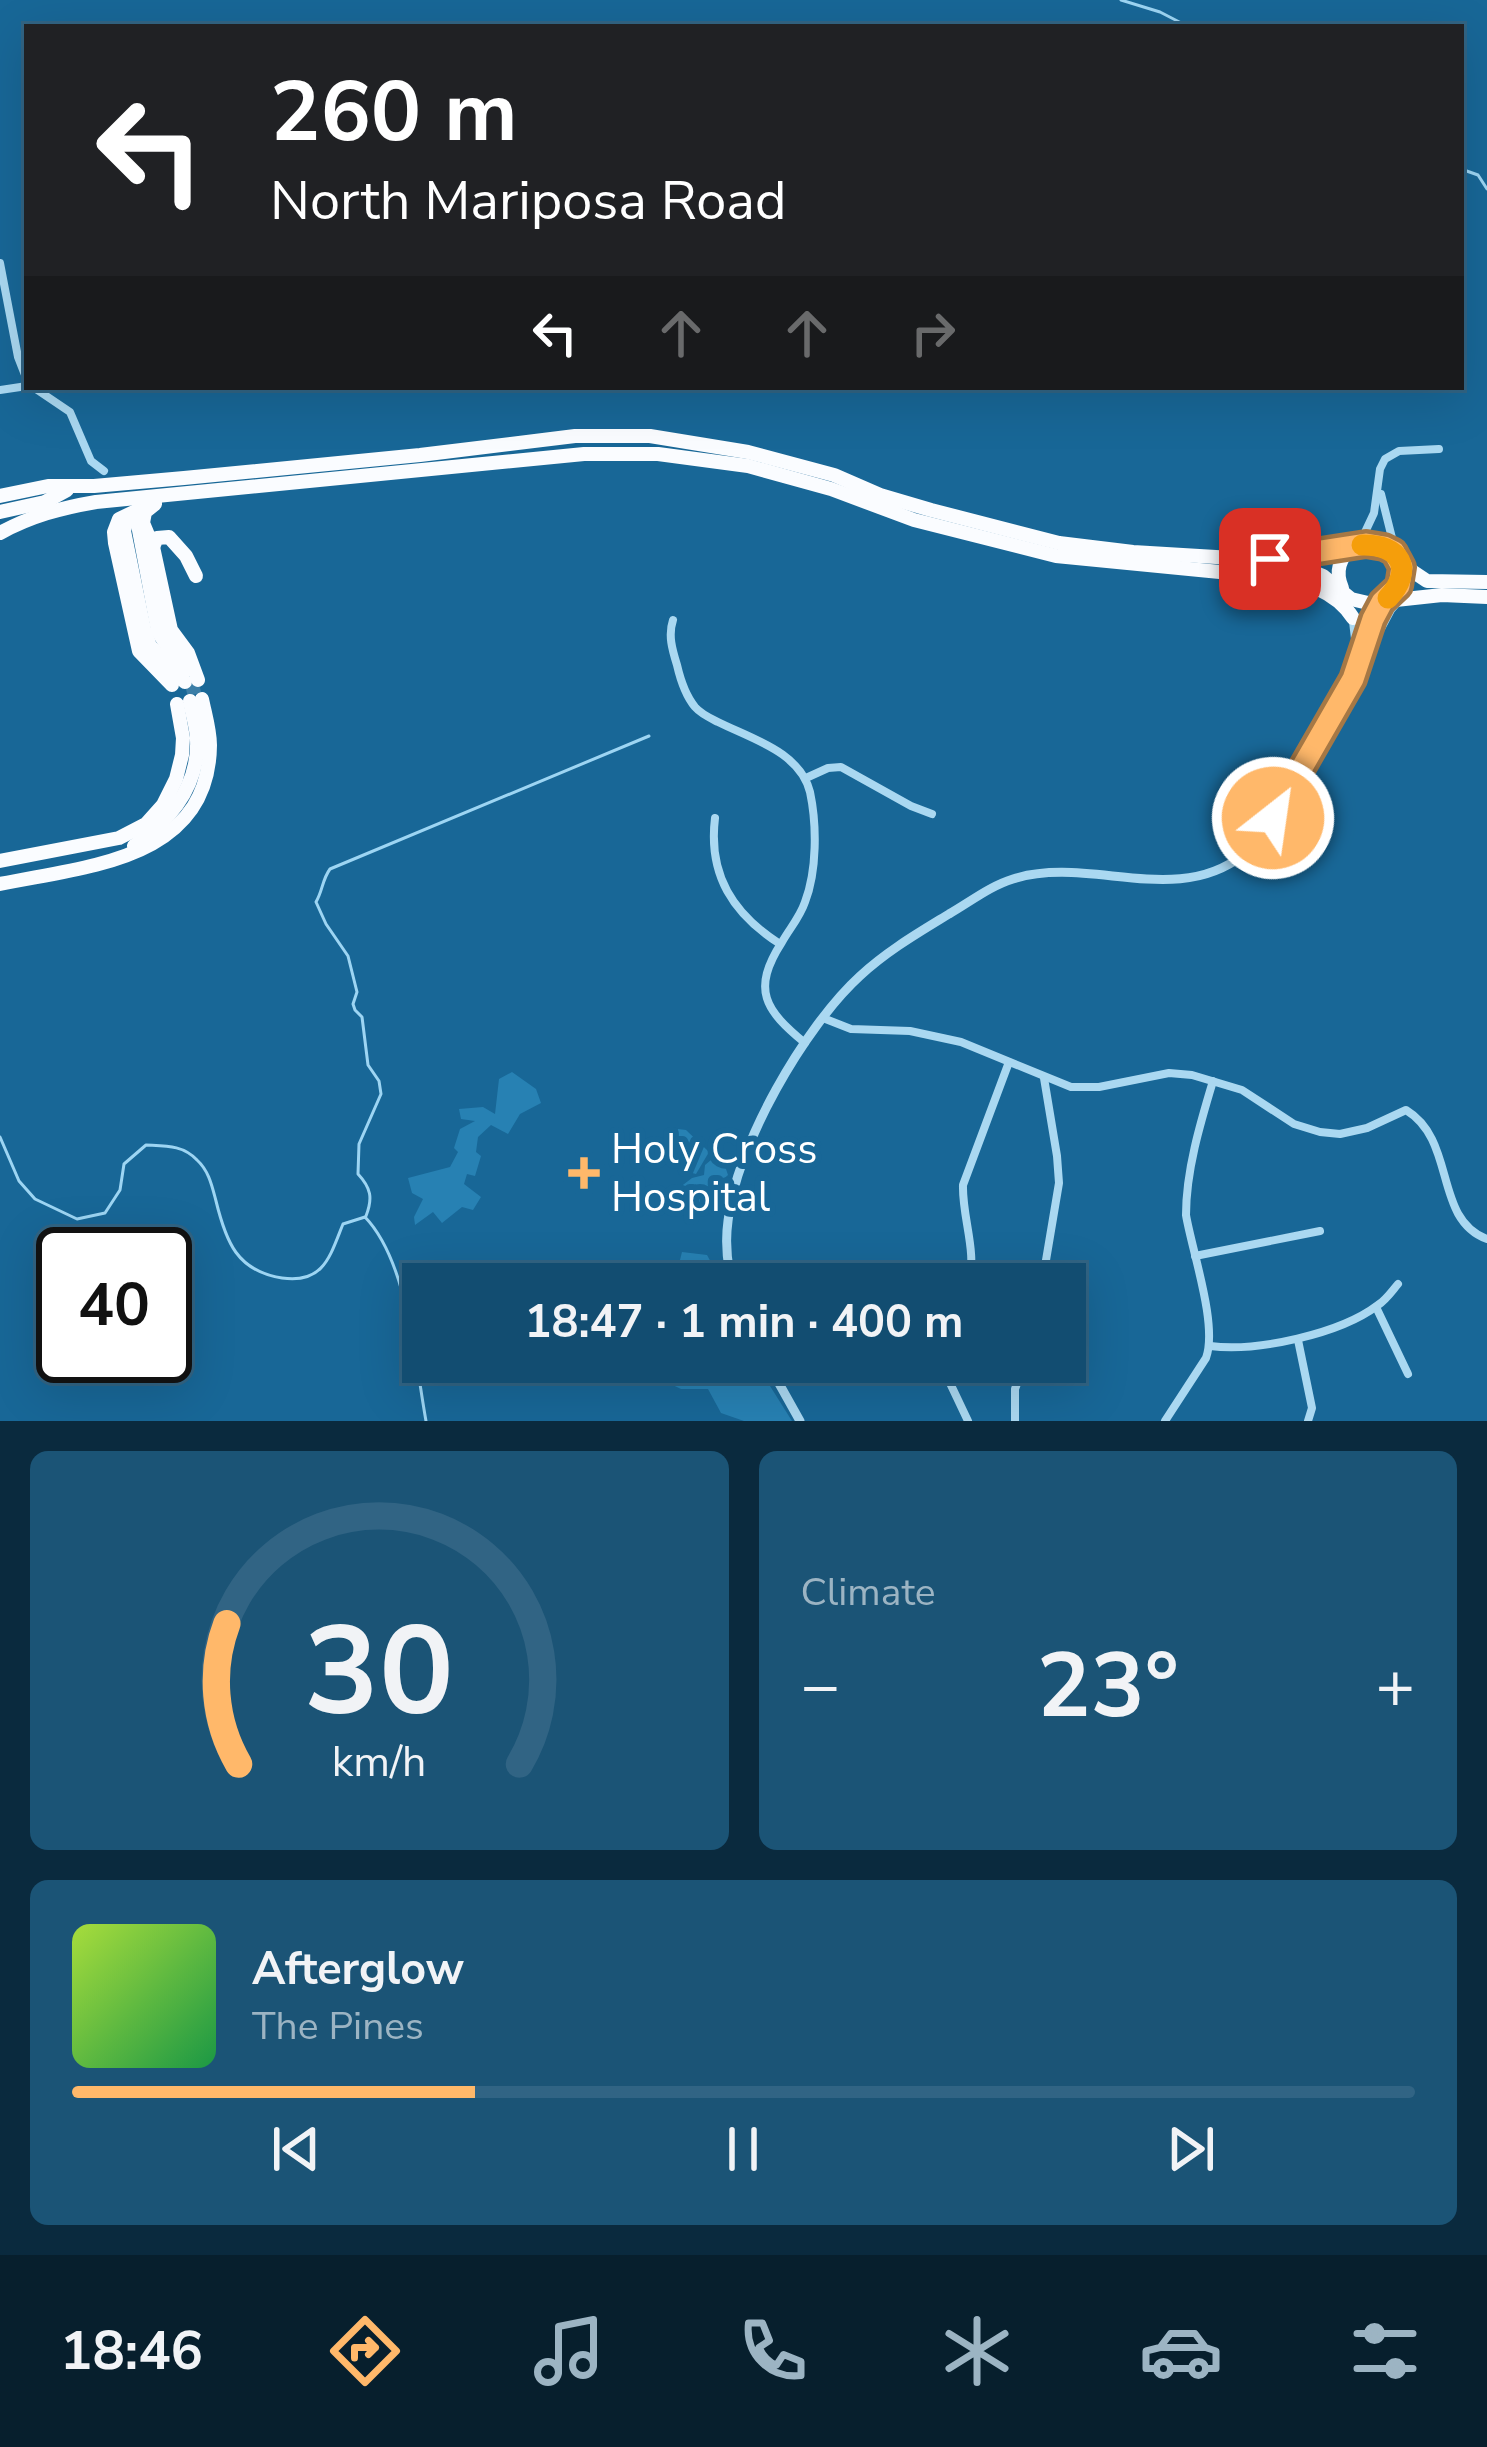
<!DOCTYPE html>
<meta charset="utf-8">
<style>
:root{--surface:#124d71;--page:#1b5476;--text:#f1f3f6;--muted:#9cb4c3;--line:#316484;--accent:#ffb86a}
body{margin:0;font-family:"Nunito Sans",sans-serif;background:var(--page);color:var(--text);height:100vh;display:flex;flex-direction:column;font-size:45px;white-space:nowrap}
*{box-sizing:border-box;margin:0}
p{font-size:39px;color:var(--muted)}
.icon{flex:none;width:66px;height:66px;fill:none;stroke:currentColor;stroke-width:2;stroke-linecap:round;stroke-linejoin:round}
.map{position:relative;height:1421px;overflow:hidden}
.drawer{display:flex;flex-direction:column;gap:30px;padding:30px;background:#0a2a3e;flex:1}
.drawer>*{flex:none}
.banner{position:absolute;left:24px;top:24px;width:1440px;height:366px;border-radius:0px;box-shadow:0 12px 48px #0002,0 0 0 3px var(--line);background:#202124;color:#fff;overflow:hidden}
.speed{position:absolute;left:36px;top:1227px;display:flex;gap:24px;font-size:60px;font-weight:700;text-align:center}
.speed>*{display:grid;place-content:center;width:156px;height:156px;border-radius:50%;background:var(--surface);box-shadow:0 12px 48px #0002,0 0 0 3px var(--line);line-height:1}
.speed .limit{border:6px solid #111;border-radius:18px;background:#fff;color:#111}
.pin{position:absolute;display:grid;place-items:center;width:102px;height:102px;color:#fff;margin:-51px;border-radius:24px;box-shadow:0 6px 18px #0006}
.me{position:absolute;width:132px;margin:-66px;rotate:30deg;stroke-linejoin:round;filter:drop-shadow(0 0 9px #0008)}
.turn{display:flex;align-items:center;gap:42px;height:252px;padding:0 48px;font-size:54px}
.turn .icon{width:156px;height:156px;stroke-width:2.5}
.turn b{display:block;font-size:84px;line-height:102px}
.lanes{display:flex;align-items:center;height:114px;padding:0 48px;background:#0003;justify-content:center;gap:60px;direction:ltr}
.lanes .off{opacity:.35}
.big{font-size:90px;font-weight:700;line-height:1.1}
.drawer .widget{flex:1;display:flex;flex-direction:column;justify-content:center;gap:18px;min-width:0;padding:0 42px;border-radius:18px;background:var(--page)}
.drawer .dial{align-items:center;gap:0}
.dial svg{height:312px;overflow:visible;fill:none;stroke:var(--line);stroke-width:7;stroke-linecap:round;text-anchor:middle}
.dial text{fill:var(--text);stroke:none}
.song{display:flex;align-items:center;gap:36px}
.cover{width:144px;height:144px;border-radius:18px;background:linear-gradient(135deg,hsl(80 70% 55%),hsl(140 70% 35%))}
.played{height:12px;border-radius:6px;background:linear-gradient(90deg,var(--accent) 30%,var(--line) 30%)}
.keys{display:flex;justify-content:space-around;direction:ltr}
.heat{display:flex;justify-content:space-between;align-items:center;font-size:66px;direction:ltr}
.drawer .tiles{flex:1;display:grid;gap:30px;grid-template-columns:1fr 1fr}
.widget:last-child{grid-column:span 2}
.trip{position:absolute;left:402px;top:1263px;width:684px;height:120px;border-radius:0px;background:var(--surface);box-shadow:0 12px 48px #0002,0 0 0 3px var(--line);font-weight:700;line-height:120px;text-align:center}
.tab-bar{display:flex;height:192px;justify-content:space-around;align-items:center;background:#071f2d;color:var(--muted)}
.tab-bar .icon{width:84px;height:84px}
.tab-bar .current{color:var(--accent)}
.tab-bar b{font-size:54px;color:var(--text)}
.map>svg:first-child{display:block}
.green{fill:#2781b3}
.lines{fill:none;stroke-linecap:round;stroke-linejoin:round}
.stream{stroke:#9dd5f3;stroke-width:3}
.trunk-tunnel{stroke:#3b7ea7;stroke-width:14;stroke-dasharray:14 7;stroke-linecap:butt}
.minor{stroke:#aad8f1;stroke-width:8}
.tertiary{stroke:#aad8f1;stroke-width:9}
.trunk{stroke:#fafcff;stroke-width:14}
.route-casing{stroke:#a67845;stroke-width:30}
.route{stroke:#ffb86a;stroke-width:21}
.slow{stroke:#f59e0b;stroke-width:21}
.poi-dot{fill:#ffb86a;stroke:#186797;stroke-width:4.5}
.labels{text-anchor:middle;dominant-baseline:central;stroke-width:12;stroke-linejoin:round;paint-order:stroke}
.poi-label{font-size:42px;fill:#fff;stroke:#186797;text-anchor:start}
</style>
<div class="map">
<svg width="1487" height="1421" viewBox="0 0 1487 1421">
<rect width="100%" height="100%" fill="#186797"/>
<g class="green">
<polygon points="512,1072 536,1089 541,1103 520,1114 508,1134 491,1125 478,1137 476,1152 481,1156 475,1176 467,1174 464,1184 481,1197 473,1210 462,1207 442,1223 433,1212 415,1225 414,1217 423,1199 412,1193 408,1178 450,1167 458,1152 454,1148 460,1129 475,1121 461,1119 459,1109 483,1107 495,1114 499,1079"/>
<polygon points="678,1129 686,1130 709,1152 696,1174 681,1170 675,1138"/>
<polygon points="711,1160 724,1163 728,1175 720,1182 718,1204 684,1210 677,1199 679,1188 692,1178 704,1175 705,1165"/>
<polygon points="682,1252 707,1255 718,1275 717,1284 674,1284"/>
<polygon points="679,1362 755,1362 792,1421 744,1421 721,1413 708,1389 681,1389 658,1378"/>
</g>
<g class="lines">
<g class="stream">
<polyline points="1121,0 1160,12 1189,27"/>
<polyline points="1461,169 1478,175 1487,189"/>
<path d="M0 1137 19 1181 35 1199 77 1219 105 1213 120 1190 124 1164 146 1145C166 1146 183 1145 197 1160 209 1171 212 1186 216 1201 226 1242 237 1271 282 1278 324 1284 330 1256 343 1224L365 1217C408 1262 415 1361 426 1421"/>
<path d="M366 1216C373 1198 371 1188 358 1174L359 1144 381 1094 379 1081 368 1065 362 1017 355 1010 353 1004 357 992 348 956 326 924 316 902C323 890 322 880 330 869L649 736"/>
</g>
<polyline class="trunk-tunnel" points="191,681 196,700"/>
<g class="minor">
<polyline points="0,263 18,357 27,380"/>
<polyline points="33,387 70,412 91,461 104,471"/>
<polyline points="0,390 27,386"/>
<polyline points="1381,494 1395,550"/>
<polyline points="1359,545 1374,513 1380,469 1385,459 1399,451 1439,449"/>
<path d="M673 620C668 635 672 649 677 665 680 678 686 696 695 707 701 714 710 718 718 722 752 739 800 752 810 792 817 825 817 871 805 902 800 917 790 928 782 942 751 990 765 1010 805 1043"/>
<polyline points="806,778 828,768 841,767 911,806 932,814"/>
<path d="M715 818C708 875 733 914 780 944"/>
<path d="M823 1018 851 1029 910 1031 961 1042 1071 1087H1099L1169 1073 1192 1075 1242 1090 1294 1124 1320 1132 1340 1134 1367 1128 1406 1110C1457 1141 1433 1219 1487 1239"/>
<polyline points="1195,1256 1320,1231"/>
<path d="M968 1284C978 1253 962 1218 963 1185L1009 1062"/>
<polyline points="1042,1284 1059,1183 1057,1156 1044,1078"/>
<polyline points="1376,1307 1408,1374"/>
<polyline points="1298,1340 1312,1408 1308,1421"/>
<path d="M1210 1346C1257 1352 1340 1334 1378 1305 1386 1300 1392 1291 1398 1284"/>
<polyline points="940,1362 968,1421"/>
<polyline points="1015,1421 1015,1389 1025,1362"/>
<path d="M1165 1421 1206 1358C1218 1325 1192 1251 1186 1215 1186 1171 1200 1124 1213 1081"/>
</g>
<g class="tertiary">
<polyline points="1368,652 1391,609 1399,600"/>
<polyline points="1349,677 1356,643 1353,617"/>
<path d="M732 1284C727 1263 725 1242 728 1221 735 1147 805 1026 860 976 887 951 918 933 949 914 970 902 990 886 1013 879 1089 855 1175 908 1243 855 1276 830 1313 747 1334 709 1341 696 1351 684 1357 670 1367 647 1369 624 1382 602"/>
<polyline points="767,1362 800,1421"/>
</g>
<g class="trunk">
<polyline points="0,496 48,486 94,486 184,478 420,455 575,436 650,436 748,452 834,475 880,495 931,510 1059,543 1133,552 1249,559 1288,558 1373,545 1391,550 1412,571 1427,581 1487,582"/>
<polyline points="155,502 119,519 114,532 115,543 139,651 172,685"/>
<polyline points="155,504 145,512 143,523 153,547 171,630 188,653 198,680"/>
<polyline points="0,512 45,502 67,490"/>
<polyline points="133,516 126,523 124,531 144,629 150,646 185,682"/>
<path d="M138 525 158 631C165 646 178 656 184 671"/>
<path d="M0 533C31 516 61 508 96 502L584 454H658L748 466 831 489 914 520 1056 556 1230 573 1306 569 1323 576 1351 599 1368 603 1442 595 1487 597"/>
<polyline points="153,547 157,538 169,537 186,556 196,576"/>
<path d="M1271 577C1302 580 1336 591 1353 618"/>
<path d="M1342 588C1335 572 1339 557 1354 546"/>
<path d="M134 846C169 821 199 787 197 740 197 728 192 714 190 701"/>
<polyline points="0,861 119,838 146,824 163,805 176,779 182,755 183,738 177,704"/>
<path d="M0 884C85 866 209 861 210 745 210 730 205 714 202 699"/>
</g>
</g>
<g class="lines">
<defs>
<polyline id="route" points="1270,559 1366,544 1384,547 1394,552 1402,567 1399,586 1382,602 1373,619 1353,679 1273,818"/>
</defs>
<use href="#route" class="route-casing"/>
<use href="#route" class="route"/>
<path class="slow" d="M1362 545C1400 544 1415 569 1388 598"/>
</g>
<path class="poi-dot" d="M578 1155h12v12h12v12h-12v12h-12v-12h-12v-12h12z"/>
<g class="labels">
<g class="poi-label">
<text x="611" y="1149">Holy Cross<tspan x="611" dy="48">Hospital</tspan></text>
</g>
</g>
</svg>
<div class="speed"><div class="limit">40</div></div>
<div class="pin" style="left:1270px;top:559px;background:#d93025"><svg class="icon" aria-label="arrive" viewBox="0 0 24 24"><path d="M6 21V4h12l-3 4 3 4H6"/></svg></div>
<svg class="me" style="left:1273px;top:818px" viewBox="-20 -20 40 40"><circle r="17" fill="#ffb86a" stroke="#fff" stroke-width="3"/><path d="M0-11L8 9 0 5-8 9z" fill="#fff"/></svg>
<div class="trip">18:47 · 1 min · 400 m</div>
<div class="banner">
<div class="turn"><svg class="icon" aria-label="left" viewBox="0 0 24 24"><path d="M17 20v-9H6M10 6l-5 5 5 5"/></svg><div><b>260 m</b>North Mariposa Road</div></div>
<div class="lanes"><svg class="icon" aria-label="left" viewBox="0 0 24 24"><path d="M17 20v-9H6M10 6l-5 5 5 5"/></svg><svg class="icon off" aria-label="ahead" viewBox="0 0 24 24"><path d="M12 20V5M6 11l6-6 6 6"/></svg><svg class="icon off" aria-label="ahead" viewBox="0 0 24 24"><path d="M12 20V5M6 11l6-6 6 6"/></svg><svg class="icon off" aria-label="right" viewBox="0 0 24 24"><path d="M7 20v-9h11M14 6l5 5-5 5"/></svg></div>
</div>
</div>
<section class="drawer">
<div class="tiles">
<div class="widget dial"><svg viewBox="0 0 100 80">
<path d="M14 69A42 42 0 1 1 86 69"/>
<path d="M14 69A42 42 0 0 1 11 33" stroke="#ffb86a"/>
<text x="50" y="56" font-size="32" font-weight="700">30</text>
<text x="50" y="72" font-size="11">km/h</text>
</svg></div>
<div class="widget"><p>Climate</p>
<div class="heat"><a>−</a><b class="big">23°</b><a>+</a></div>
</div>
<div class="widget">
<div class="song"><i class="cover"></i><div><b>Afterglow</b><p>The Pines</p></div></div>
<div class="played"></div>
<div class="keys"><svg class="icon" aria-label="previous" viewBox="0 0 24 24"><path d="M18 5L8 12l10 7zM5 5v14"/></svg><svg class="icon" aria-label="pause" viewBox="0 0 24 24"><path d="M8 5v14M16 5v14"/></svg><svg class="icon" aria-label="next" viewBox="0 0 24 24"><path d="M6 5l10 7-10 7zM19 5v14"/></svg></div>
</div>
</div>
</section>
<nav class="tab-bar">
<b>18:46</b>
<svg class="icon current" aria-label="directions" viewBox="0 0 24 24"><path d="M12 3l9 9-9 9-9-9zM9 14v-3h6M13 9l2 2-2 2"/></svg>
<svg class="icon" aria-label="music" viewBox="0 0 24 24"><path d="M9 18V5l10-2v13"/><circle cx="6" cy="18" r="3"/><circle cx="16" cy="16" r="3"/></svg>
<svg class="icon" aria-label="phone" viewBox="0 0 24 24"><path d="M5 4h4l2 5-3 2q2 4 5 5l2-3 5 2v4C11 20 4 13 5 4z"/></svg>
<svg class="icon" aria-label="climate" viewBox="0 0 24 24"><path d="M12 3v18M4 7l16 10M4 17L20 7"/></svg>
<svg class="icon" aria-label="car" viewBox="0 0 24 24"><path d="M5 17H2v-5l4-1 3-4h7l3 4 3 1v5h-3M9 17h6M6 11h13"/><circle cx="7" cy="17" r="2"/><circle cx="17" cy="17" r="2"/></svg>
<svg class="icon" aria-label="filters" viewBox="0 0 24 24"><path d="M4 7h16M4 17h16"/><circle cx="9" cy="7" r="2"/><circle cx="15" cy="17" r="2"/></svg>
</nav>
